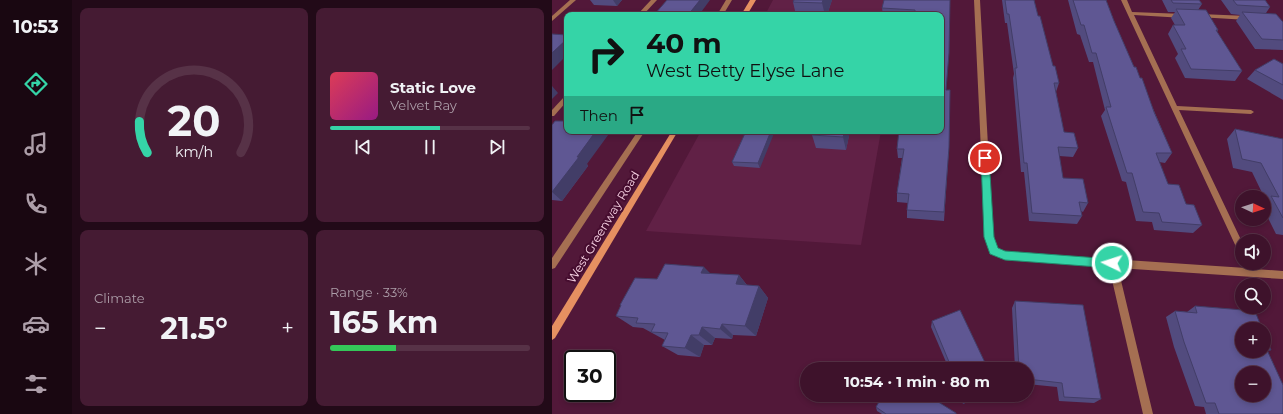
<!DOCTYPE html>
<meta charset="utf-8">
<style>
:root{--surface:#3e122b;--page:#451b33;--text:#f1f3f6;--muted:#ad9ea9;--line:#573247;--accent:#35d4a7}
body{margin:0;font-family:Montserrat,sans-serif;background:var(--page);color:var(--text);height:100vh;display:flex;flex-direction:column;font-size:15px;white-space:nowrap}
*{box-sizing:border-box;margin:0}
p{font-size:13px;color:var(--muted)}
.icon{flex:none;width:22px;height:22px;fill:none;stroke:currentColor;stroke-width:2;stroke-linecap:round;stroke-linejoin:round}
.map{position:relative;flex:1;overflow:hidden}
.panel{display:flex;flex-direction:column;gap:8px;padding:8px;background:#220a18;width:480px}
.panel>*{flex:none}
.banner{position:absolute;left:12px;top:12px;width:380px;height:122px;border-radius:8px;box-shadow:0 2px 6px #0003,0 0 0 1px var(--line);background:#35d4a7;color:#111;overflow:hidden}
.needle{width:26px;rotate:94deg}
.tools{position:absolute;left:683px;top:190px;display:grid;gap:8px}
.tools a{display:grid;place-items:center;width:36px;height:36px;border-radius:50%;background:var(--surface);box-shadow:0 2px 6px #0003,0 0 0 1px var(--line);font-size:20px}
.speed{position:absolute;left:12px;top:350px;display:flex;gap:8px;font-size:20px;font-weight:700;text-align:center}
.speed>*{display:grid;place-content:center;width:52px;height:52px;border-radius:50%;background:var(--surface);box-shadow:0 2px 6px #0003,0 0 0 1px var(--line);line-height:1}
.speed .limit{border:2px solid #111;border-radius:6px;background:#fff;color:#111}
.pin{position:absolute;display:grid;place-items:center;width:34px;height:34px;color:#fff;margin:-17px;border:2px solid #fff;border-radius:50%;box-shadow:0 1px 4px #0007}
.me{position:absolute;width:44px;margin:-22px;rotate:274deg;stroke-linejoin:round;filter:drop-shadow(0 0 3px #0008)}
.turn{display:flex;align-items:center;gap:14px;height:84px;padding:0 16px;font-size:18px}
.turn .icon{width:52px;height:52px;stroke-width:2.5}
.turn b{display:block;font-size:28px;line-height:34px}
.then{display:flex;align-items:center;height:38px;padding:0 16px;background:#0003;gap:8px;font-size:15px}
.big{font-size:30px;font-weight:700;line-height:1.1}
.panel .card{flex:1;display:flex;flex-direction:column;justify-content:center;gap:6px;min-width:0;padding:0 14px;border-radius:8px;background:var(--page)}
.panel .dial{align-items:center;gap:0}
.dial svg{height:104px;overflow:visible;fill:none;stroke:var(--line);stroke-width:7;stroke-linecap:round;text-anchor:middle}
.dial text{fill:var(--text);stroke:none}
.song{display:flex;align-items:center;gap:12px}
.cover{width:48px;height:48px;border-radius:6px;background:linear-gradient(135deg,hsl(350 70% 55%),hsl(310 70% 35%))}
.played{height:4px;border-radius:2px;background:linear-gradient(90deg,var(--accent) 55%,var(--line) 55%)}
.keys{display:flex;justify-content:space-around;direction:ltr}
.heat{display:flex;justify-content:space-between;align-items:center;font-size:22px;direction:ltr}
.charge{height:6px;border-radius:3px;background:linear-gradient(90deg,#34c759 33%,var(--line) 0)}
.panel .tiles{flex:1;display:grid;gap:8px;grid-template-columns:repeat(2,1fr)}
.trip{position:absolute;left:248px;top:362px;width:234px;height:40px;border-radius:20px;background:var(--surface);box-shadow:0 2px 6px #0003,0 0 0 1px var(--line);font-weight:700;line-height:40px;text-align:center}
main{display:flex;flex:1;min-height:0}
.menu{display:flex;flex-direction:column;width:72px;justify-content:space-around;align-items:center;background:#190711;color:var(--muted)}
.menu .icon{width:28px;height:28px}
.menu .on{color:var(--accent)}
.menu b{font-size:18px;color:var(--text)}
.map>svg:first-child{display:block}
.built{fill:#612146}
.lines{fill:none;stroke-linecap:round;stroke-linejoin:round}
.service{fill:#a56f52;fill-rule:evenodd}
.minor{fill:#a56f52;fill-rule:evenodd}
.secondary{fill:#e69061;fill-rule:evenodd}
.wall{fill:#524b7e}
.shaded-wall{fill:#423d67}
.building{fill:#5f5793;stroke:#423d67;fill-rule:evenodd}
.route{fill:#35d4a7;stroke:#228a6d}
.labels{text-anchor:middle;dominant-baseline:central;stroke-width:4;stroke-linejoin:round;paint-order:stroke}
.street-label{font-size:12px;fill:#f6d1e2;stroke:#460d2f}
</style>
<main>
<nav class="menu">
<b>10:53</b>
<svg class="icon on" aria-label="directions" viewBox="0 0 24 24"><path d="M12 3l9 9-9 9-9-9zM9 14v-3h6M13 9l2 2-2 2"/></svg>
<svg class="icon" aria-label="music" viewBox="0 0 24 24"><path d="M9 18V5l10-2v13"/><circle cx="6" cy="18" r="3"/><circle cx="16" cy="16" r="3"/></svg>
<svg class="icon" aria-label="phone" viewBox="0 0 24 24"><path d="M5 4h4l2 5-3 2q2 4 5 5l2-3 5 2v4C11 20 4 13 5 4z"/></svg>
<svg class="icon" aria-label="climate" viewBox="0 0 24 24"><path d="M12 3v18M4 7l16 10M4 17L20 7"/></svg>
<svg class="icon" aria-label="car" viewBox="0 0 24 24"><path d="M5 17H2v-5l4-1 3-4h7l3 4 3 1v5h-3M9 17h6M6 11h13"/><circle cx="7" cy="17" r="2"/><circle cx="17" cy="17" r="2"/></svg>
<svg class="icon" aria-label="filters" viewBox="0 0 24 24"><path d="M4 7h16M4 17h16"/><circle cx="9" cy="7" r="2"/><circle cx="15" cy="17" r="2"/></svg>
</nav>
<section class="panel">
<div class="tiles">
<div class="card dial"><svg viewBox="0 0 100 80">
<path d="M14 69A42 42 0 1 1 86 69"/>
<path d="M14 69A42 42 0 0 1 8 45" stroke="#35d4a7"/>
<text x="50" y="56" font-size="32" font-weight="700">20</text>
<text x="50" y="72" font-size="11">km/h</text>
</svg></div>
<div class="card">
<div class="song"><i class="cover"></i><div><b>Static Love</b><p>Velvet Ray</p></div></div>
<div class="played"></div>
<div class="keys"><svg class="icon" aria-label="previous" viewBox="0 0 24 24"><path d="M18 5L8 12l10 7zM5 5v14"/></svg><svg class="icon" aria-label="pause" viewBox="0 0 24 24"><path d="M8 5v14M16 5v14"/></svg><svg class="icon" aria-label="next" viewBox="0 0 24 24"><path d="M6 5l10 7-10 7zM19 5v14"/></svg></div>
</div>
<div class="card"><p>Climate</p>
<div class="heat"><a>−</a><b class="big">21.5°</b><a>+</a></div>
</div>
<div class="card"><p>Range · 33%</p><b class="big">165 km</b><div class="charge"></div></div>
</div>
</section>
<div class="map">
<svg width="731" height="414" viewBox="0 0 731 414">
<rect width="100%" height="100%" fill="#521839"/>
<g class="built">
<polygon points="221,0 352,0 350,15 213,15"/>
<polygon points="149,131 329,131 309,245 94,231"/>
</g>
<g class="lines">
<g class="service">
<polygon points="99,0 105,0 91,15 85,15"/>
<polygon points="15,95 15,101 2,116 0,116 0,110 13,96"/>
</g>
<g class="minor">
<polygon points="18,0 24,0 0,21 0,16"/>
<polygon points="174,0 180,0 171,15 165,15"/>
<polygon points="422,0 428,0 441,237 445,248 454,252 694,268 692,263 700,263 703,269 731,271 731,279 566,268 601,414 591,414 557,267 453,260 439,254 433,237"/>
<polygon points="569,0 575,0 580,12 632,14 635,16 632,18 582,15 625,106 699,110 702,112 699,114 627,110 690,242 690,255 687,254 686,251"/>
<polygon points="648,14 696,16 699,18 696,20 646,17 645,16"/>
<polygon points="86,131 93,131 3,268 0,269 0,258"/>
</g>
<g class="secondary">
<polygon points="198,0 204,0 195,15 189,15"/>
<polygon points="120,131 126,131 3,338 0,340 0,326"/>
</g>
</g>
<g class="wall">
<polygon points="38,0 70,0 65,6 42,5"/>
<polygon points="280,0 275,15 244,15 241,2"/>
<polygon points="398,0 394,90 397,147 392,221 355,218 355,210 356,203 345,202 345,193 350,158 346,158 345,149 389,15 331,15 330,8"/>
<polygon points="450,0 482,0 486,16 501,66 507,83 504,92 512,132 526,148 521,157 507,156 511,178 536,203 531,212 529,211 530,216 525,224 477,221 472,172 469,172 461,78 462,74 455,23 453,23"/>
<polygon points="516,0 554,0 562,21 582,67 588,78 620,153 613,163 607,162 616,184 634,204 650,225 641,233 602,230 600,222 584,221 574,182 570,181 549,116 553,110 541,62 537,62 528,35 525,34"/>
<polygon points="610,0 647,0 650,4 646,10 666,30 665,32 690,71 683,81 633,78 623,58 626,54 616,34 621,25 623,25 619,18 623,12 616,12"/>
<polygon points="669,0 713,0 718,7 714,13 731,22 731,50 703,49 684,21 688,15 679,14"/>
<polygon points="731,64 731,100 695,79 703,70"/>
<polygon points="13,121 35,164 36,166 10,201 0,200 0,125"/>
<polygon points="683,129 731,139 731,235 724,234 712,210 712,202 714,201 700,172 681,168 675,139"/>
<polygon points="194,131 208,168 182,166 180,162"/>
<polygon points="298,131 294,150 264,148 260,135"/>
<polygon points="159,274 187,275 195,285 207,286 216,298 204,336 181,335 180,339 163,338 160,345 152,345 148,357 126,355 110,346 113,340 91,328 81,327 64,316 69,306 68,305 105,279"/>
<polygon points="463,301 549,399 542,403 507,401 505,387 475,384 475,369 463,369 460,308"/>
<polygon points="643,306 712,333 719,350 716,351 731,414 654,414 652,407 643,406 622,347 614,317 623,311 635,312"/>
<polygon points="380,321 436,369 397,369 379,327"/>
<polygon points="408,395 431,395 411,404"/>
<polygon points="324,407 404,414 330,414 325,411"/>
</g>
<g class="shaded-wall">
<polygon points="61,0 70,0 65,6"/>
<polygon points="148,0 158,0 147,15 136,15"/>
<polygon points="271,0 280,0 275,15 273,15 270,3"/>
<polygon points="15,39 15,55 0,70 0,53"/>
<polygon points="0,86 6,93 0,99"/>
<polygon points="44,131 59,131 35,164 36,166 10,201 0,192 25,157"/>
<polygon points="219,131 223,131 208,168 206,163"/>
<polygon points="293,131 298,131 294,150 291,137"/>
<polygon points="152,267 164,279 149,273"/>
<polygon points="187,275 197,288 184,284"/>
<polygon points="207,286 216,298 204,336 193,326"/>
<polygon points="170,324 181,335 180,339 168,329"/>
<polygon points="150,327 163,338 160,345 147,335"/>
<polygon points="139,335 152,345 148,357 133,348"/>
<polygon points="424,395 431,395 411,404 413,400"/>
</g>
<g class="building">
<polygon points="115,0 148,0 136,15 102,15"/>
<polygon points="242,0 271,0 270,3 241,2"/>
<polygon points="332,0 398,0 397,53 394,90 398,90 397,147 392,212 355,210 357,194 345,193 352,149 345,149 347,131 389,131 389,15 363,15 363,10 330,8"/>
<polygon points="453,0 482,0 486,16 488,16 501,66 503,66 507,83 502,83 512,132 522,133 526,148 506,147 511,178 531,179 536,203 527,202 530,216 480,213 475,163 472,163 463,68 465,68 457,14 455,14"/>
<polygon points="521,0 554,0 562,21 582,67 584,67 588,78 590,78 602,112 620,153 604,153 616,184 627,185 634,204 642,205 650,225 610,222 607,213 591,212 580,173 575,173 554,107 559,107 544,53 540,53 532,25 529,25"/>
<polygon points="619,0 647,0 650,4 621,3"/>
<polygon points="681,0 713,0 718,7 685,5"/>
<polygon points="624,9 654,10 666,30 664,30 690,71 639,69 629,49 634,49 621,25 633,25"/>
<polygon points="690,12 724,14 731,22 731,40 710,39"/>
<polygon points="0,34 15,35 15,39 0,53"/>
<polygon points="722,59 731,64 731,85 703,70"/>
<polygon points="15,119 15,131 44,131 25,157 27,157 0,192 0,125 3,121 13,121"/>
<polygon points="683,129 731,139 731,218 719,196 727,197 709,163 690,159"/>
<polygon points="194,131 219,131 206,163 180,162"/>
<polygon points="262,131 293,131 291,137 260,135"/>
<polygon points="113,264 152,267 149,273 187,275 184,284 207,286 193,326 170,324 168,329 150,327 147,335 139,335 133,348 110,346 116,333 99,332 103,324 84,323 86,318 64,316 69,305 68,305 83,278 105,279"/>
<polygon points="463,301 531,305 549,399 512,397 510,383 475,379 475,369 467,369"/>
<path d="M643 306 703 311 710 329H690V351H712V333L719 350H715L731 385V414H667L663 403H654L632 342 623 311 645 313ZM690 373H712V395H690Z"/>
<polygon points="408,310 436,369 400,369 380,321"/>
<polygon points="331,395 375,395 404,413 404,414 334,414 324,407"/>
<polygon points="411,395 424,395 413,400"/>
</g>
<polygon class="route" points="433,155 437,158 442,237 446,248 453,251 560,259 563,260 565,263 563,266 560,268 453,260 438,254 432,237 429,158"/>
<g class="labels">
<g class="street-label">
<text transform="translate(51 227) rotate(-59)">West Greenway Road</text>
</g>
</g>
</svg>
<div class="tools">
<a><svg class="needle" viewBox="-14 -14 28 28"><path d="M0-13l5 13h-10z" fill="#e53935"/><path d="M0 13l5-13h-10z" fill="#ad9ea9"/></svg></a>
<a><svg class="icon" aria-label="sound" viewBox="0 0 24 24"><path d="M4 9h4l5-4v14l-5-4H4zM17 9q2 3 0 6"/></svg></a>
<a><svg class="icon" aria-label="search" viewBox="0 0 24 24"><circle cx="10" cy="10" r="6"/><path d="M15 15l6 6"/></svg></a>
<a>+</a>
<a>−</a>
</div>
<div class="speed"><div class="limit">30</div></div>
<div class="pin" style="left:433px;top:158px;background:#d93025"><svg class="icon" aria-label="arrive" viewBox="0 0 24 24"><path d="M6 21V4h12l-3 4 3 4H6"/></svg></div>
<svg class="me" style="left:560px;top:263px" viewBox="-20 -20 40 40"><circle r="17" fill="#35d4a7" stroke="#fff" stroke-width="3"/><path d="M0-11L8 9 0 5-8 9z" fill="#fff"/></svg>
<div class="trip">10:54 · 1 min · 80 m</div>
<div class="banner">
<div class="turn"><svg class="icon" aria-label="right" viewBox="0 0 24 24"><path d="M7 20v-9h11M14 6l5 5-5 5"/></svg><div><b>40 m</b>West Betty Elyse Lane</div></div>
<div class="then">Then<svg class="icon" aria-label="arrive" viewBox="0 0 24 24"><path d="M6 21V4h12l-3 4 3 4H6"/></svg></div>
</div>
</div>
</main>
